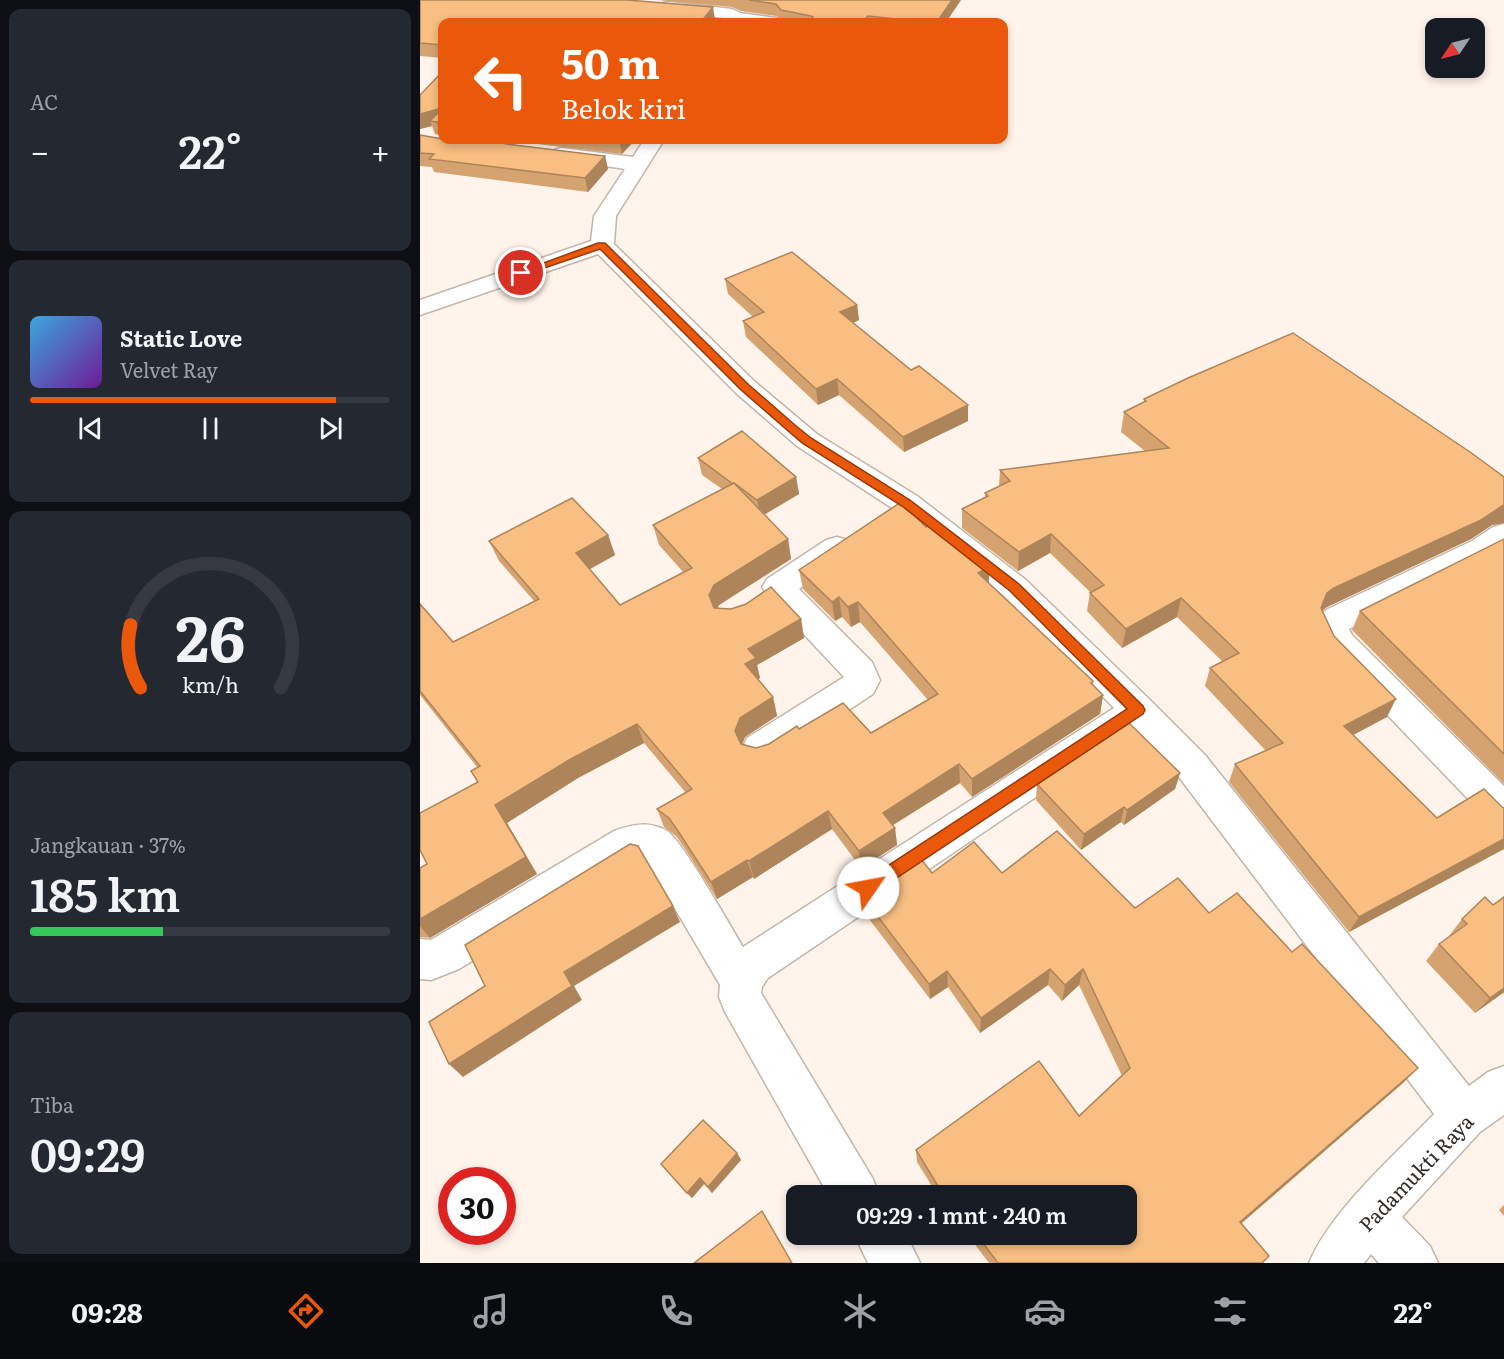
<!DOCTYPE html>
<html lang="id">
<meta charset="utf-8">
<style>
:root{--surface:#171b24;--page:#242831;--text:#f1f3f6;--muted:#9ea1a6;--line:#363941;--accent:#ea580c}
body{margin:0;font-family:Literata,serif;background:var(--page);color:var(--text);height:100vh;display:flex;flex-direction:column;font-size:22px;white-space:nowrap}
*{box-sizing:border-box;margin:0}
p{font-size:20px;color:var(--muted)}
.icon{flex:none;width:33px;height:33px;fill:none;stroke:currentColor;stroke-width:2;stroke-linecap:round;stroke-linejoin:round}
.map{position:relative;flex:1;overflow:hidden}
.side{display:flex;flex-direction:column;gap:9px;padding:9px;background:#0d0f14;width:420px}
.side>*{flex:none}
.top-card{position:absolute;left:18px;top:18px;width:570px;height:126px;border-radius:12px;box-shadow:0 3px 9px #0003;background:#ea580c;color:#fff;overflow:hidden}
.needle{width:39px;rotate:235deg}
.buttons{position:absolute;left:1005px;top:18px;display:grid;gap:12px}
.buttons a{display:grid;place-items:center;width:60px;height:60px;border-radius:12px;background:var(--surface);box-shadow:0 3px 9px #0003;font-size:30px}
.speed{position:absolute;left:18px;top:1167px;display:flex;gap:12px;font-size:30px;font-weight:700;text-align:center}
.speed>*{display:grid;place-content:center;width:78px;height:78px;border-radius:50%;background:var(--surface);box-shadow:0 3px 9px #0003;line-height:1}
.speed .limit{border:9px solid #d22;background:#fff;color:#111}
.pin{position:absolute;display:grid;place-items:center;width:51px;height:51px;color:#fff;margin:-26px;border:3px solid #fff;border-radius:50%;box-shadow:0 2px 6px #0007}
.me{position:absolute;width:66px;margin:-33px;rotate:57deg;stroke-linejoin:round;filter:drop-shadow(0 0 4px #0008)}
.turn{display:flex;align-items:center;gap:21px;height:126px;padding:0 24px;font-size:27px}
.turn .icon{width:78px;height:78px;stroke-width:2.5}
.turn b{display:block;font-size:42px;line-height:51px}
.big{font-size:45px;font-weight:600;line-height:1.1}
.side .tile{flex:1;display:flex;flex-direction:column;justify-content:center;gap:9px;min-width:0;padding:0 21px;border-radius:12px;background:var(--page)}
.side .dial{align-items:center;gap:0}
.dial svg{height:156px;overflow:visible;fill:none;stroke:var(--line);stroke-width:7;stroke-linecap:round;text-anchor:middle}
.dial text{fill:var(--text);stroke:none}
.song{display:flex;align-items:center;gap:18px}
.cover{width:72px;height:72px;border-radius:9px;background:linear-gradient(135deg,hsl(200 70% 55%),hsl(280 70% 35%))}
.played{height:6px;border-radius:3px;background:linear-gradient(90deg,var(--accent) 85%,var(--line) 85%)}
.keys{display:flex;justify-content:space-around;direction:ltr}
.heat{display:flex;justify-content:space-between;align-items:center;font-size:33px;direction:ltr}
.charge{height:9px;border-radius:4px;background:linear-gradient(90deg,#34c759 37%,var(--line) 0)}
.trip{position:absolute;left:366px;top:1185px;width:351px;height:60px;border-radius:12px;background:var(--surface);box-shadow:0 3px 9px #0003;font-weight:600;line-height:60px;text-align:center}
.tabs{display:flex;height:96px;justify-content:space-around;align-items:center;background:#090b0e;color:var(--muted)}
.tabs .icon{width:42px;height:42px}
.tabs .current{color:var(--accent)}
.tabs b{font-size:27px;color:var(--text)}
main{display:flex;flex:1;min-height:0}
.map>svg:first-child{display:block}
.lines{fill:none;stroke-linecap:round;stroke-linejoin:round}
.minor-casing{stroke:#c1b5a9;stroke-width:3}
.minor{fill:#fff;fill-rule:evenodd}
.wall{fill:#d5a370}
.shaded-wall{fill:#ae855b}
.building{fill:#f8be82;stroke:#ae855b;stroke-width:1.5}
.route{fill:#ea580c;stroke:#983908;stroke-width:1.5}
.labels{text-anchor:middle;dominant-baseline:central;stroke-width:4.5;stroke-linejoin:round;paint-order:stroke}
.near-street-label{font-size:20px;fill:#302b27;stroke:#fff}
</style>
<main>
<section class="side">
<div class="tile"><p>AC</p>
<div class="heat"><a>−</a><b class="big">22°</b><a>+</a></div>
</div>
<div class="tile">
<div class="song"><i class="cover"></i><div><b>Static Love</b><p>Velvet Ray</p></div></div>
<div class="played"></div>
<div class="keys"><svg class="icon" aria-label="previous" viewBox="0 0 24 24"><path d="M18 5L8 12l10 7zM5 5v14"/></svg><svg class="icon" aria-label="pause" viewBox="0 0 24 24"><path d="M8 5v14M16 5v14"/></svg><svg class="icon" aria-label="next" viewBox="0 0 24 24"><path d="M6 5l10 7-10 7zM19 5v14"/></svg></div>
</div>
<div class="tile dial"><svg viewBox="0 0 100 80">
<path d="M14 69A42 42 0 1 1 86 69"/>
<path d="M14 69A42 42 0 0 1 9 37" stroke="#ea580c"/>
<text x="50" y="56" font-size="32" font-weight="700">26</text>
<text x="50" y="72" font-size="11">km/h</text>
</svg></div>
<div class="tile"><p>Jangkauan · 37%</p><b class="big">185 km</b><div class="charge"></div></div>
<div class="tile"><p>Tiba</p><b class="big">09:29</b></div>
</section>
<div class="map">
<svg width="1084" height="1263" viewBox="0 0 1084 1263">
<rect width="100%" height="100%" fill="#fff4eb"/>
<g class="lines">
<defs>
<g id="minor">
<polygon points="249,2 312,9 320,13 357,18 360,22 313,22 303,18 243,11 240,7 243,3"/>
<path d="M224 140H244L196 216 194 244 334 381 397 434 497 496 606 580 730 700 785 755 1049 1086 1068 1072 1084 1066V1115L1060 1132 982 1217 1010 1246 1018 1263H959L951 1254 944 1263H889C911 1210 974 1156 1014 1114L759 777 715 730 348 978 342 987 341 993 453 1179 459 1196H409L305 1012 299 997 300 985 227 861 223 858H217L39 969 11 980 0 979V939L11 940 194 831C214 824 229 821 247 831 262 840 311 927 323 947L694 708 584 596 475 510 377 446 316 393 178 254 0 315V300L171 241 174 216 205 169 134 158 131 154 134 150 141 148 213 157Z"/>
<polygon points="1084,524 1084,550 1074,557 929,629 932,635 1084,786 1084,827 1071,823 908,653 896,628 902,613 908,609 1052,541 1073,527"/>
<polygon points="417,537 428,540 432,548 428,556 379,589 452,662 460,680 453,694 353,760 340,764 327,760 322,749 327,738 424,677 347,595 342,587 347,579 406,540"/>
<polygon points="434,1234 486,1234 500,1263 448,1263"/>
</g>
</defs>
<use href="#minor" class="minor-casing"/>
<use href="#minor" class="minor"/>
</g>
<g class="wall">
<polygon points="0,0 295,20 22,22 22,58 0,56"/>
<polygon points="237,0 541,0 526,22 362,22 357,16 321,11 312,7"/>
<polygon points="22,72 22,135 15,134 12,126 0,129 0,95"/>
<polygon points="0,135 22,140 215,140 202,154 91,141 83,143 185,156 188,169 168,192 14,172 12,167 0,166"/>
<polygon points="305,279 437,305 439,320 433,323 491,370 548,405 548,421 484,452 419,395 398,405 326,337 323,321 333,317 308,294"/>
<polygon points="724,399 1084,477 1084,523 1072,525 1051,539 907,607 902,611 914,636 967,717 933,735 1017,818 1082,807 1084,808 1084,849 929,932 809,782 815,764 846,751 785,686 790,668 802,661 757,617 702,648 667,611 670,592 630,553 598,571 542,528 542,509 565,497 565,493 579,486 580,470 725,451 701,432 704,412 724,402"/>
<polygon points="278,458 376,477 379,494 344,515 368,539 371,559 299,605 298,608 381,619 384,638 337,665 340,678 338,679 353,697 357,716 325,737 322,744 336,748 349,744 379,729 451,733 508,700 440,622 431,627 422,617 415,621 383,589 379,570 506,527 569,584 673,681 673,685 683,695 680,714 552,797 540,783 473,825 475,828 477,845 441,868 412,829 334,879 333,877 297,899 265,849 256,836 244,827 237,809 266,793 224,743 158,778 87,823 117,874 10,938 0,937 0,868 7,864 58,782 51,771 57,767 0,695 0,604 33,642 114,601 79,561 69,541 188,535 195,555 170,569 200,605 264,573 239,545 233,525 302,489 282,475"/>
<polygon points="1084,539 1084,784 932,630 940,611"/>
<polygon points="760,773 755,789 704,825 701,822 661,850 616,800 617,784"/>
<polygon points="512,873 582,873 715,908 789,913 984,1082 822,1223 842,1263 569,1263 547,1234 706,1234 706,1196 518,1196 497,1162 496,1150 659,1116 702,1076 659,985 642,1001 628,985 560,1033 528,987 510,999 446,915 443,897"/>
<polygon points="1084,897 1084,994 1083,993 1055,1013 1006,961 1019,944 1030,936 1029,936 1042,919 1073,905"/>
<polygon points="317,1153 321,1160 292,1193 284,1184 272,1198 241,1164"/>
<polygon points="1084,1205 1084,1216 1079,1210"/>
</g>
<g class="shaded-wall">
<polygon points="532,0 541,0 526,22 517,22"/>
<polygon points="293,7 295,20 292,22 281,22"/>
<polygon points="448,16 449,22 442,22"/>
<polygon points="22,108 17,122 10,121 12,126 0,129 0,114"/>
<polygon points="77,140 91,140 91,141 83,143 79,148"/>
<polygon points="199,140 215,140 202,154"/>
<polygon points="185,156 188,169 168,192 165,178"/>
<polygon points="437,305 439,320 422,328 420,312"/>
<polygon points="417,379 419,395 398,405 396,389"/>
<polygon points="548,405 548,421 484,452 483,437"/>
<polygon points="376,477 379,494 340,517 337,500"/>
<polygon points="1084,505 1084,523 1072,525 1051,539 907,607 900,612 907,593 914,588"/>
<polygon points="631,534 630,553 598,571 599,552"/>
<polygon points="188,535 195,555 163,573 156,553"/>
<polygon points="368,539 371,559 299,605 294,615 289,595 294,585"/>
<polygon points="569,567 569,587 558,573"/>
<polygon points="419,597 422,617 415,621 412,602"/>
<polygon points="761,598 757,617 702,648 706,629"/>
<polygon points="438,602 440,622 431,627 428,607"/>
<polygon points="381,619 384,638 337,665 340,678 330,684 325,664 328,649"/>
<polygon points="683,695 680,714 552,797 552,779"/>
<polygon points="353,697 357,716 325,737 320,750 315,731 320,718"/>
<polygon points="976,699 967,717 916,744 924,726"/>
<polygon points="217,724 224,743 158,778 87,823 117,874 10,938 0,926 0,919 75,805 149,760"/>
<polygon points="539,764 540,783 465,830 463,813"/>
<polygon points="760,773 755,789 704,825 707,810"/>
<polygon points="704,807 701,822 661,850 664,834"/>
<polygon points="408,811 412,829 334,879 329,861"/>
<polygon points="475,828 477,845 441,868 439,851"/>
<polygon points="1084,839 1084,849 929,932 939,917"/>
<polygon points="327,860 333,877 297,899 291,882"/>
<polygon points="253,906 260,922 154,986 162,1000 43,1077 29,1064 144,972"/>
<polygon points="630,969 628,985 560,1033 561,1018"/>
<polygon points="663,969 659,985 642,1001 645,985"/>
<polygon points="527,971 528,987 510,999 509,984"/>
<polygon points="1084,988 1084,992 1055,1013 1070,998"/>
<polygon points="998,1068 984,1082 811,1232 820,1222"/>
<polygon points="317,1153 321,1160 292,1193 288,1187"/>
<polygon points="280,1178 284,1184 272,1198 267,1193"/>
</g>
<g class="building">
<polygon points="0,0 207,0 293,7 281,22 22,22 22,45 0,43"/>
<polygon points="329,0 532,0 517,22 506,22 448,16 442,22 387,22 393,17 391,16 361,10 356,4"/>
<polygon points="22,72 22,108 0,114 0,95"/>
<polygon points="22,109 22,125 19,125 17,122 10,121"/>
<polygon points="0,135 22,139 22,140 77,140 78,141 86,144 185,156 165,178 9,159 14,154 0,153"/>
<polygon points="372,252 437,305 420,312 491,370 499,366 548,405 483,437 417,379 396,389 323,321 344,312 305,279"/>
<polygon points="873,333 1050,452 1084,477 1084,505 1082,506 1061,520 914,588 907,593 901,608 914,636 976,699 924,726 1017,818 1064,789 1082,807 1084,808 1084,839 939,917 815,764 863,743 790,668 819,653 761,598 706,629 670,593 684,585 631,534 599,552 542,509 568,496 565,493 590,481 580,470 749,448 704,412 726,401 724,399 768,378"/>
<polygon points="322,431 376,477 337,500 314,483 313,484 278,458"/>
<polygon points="314,483 368,539 294,585 289,595 294,608 311,609 326,604 351,587 381,619 328,649 336,658 325,664 353,697 320,718 315,731 321,744 336,748 349,744 377,726 379,729 423,703 451,733 518,694 438,602 428,607 419,597 412,602 379,570 481,502 506,527 513,523 569,567 558,573 673,681 671,683 683,695 552,779 539,764 463,813 475,828 439,851 408,811 329,861 327,860 291,882 258,831 249,818 237,809 272,789 217,724 149,760 75,805 106,857 0,919 0,868 7,864 0,850 0,813 58,782 51,771 60,766 0,691 0,604 33,642 119,599 69,541 152,498 188,535 156,553 200,605 272,568 233,525"/>
<polygon points="1084,539 1084,754 940,611"/>
<polygon points="709,723 760,773 707,810 704,807 664,834 617,784"/>
<polygon points="637,831 715,908 758,878 789,913 817,893 872,952 882,944 998,1068 820,1222 849,1256 842,1263 578,1263 556,1234 706,1234 706,1196 525,1196 518,1186 496,1150 619,1061 659,1116 710,1068 663,969 645,985 630,969 561,1018 527,971 509,984 443,897 501,859 512,873 554,842 582,873"/>
<polygon points="210,844 218,846 253,906 144,972 152,986 29,1064 9,1022 65,986 45,945"/>
<polygon points="1065,897 1073,905 1084,897 1084,988 1070,998 1019,944 1047,924 1042,919"/>
<polygon points="283,1120 317,1153 288,1187 280,1178 267,1193 241,1164"/>
<polygon points="342,1211 372,1263 274,1263"/>
</g>
<polygon class="route" points="178,243 185,243 329,385 375,425 391,438 490,500 599,584 723,706 725,710 723,714 454,893 448,895 443,893 440,888 443,882 707,709 590,591 482,506 382,443 367,430 321,390 180,249 104,275 96,273"/>
<g class="labels">
<g class="near-street-label">
<text transform="translate(995 1172) rotate(-46)">Padamukti Raya</text>
</g>
</g>
</svg>
<div class="buttons">
<a><svg class="needle" viewBox="-14 -14 28 28"><path d="M0-13l5 13h-10z" fill="#e53935"/><path d="M0 13l5-13h-10z" fill="#9ea1a6"/></svg></a>
</div>
<div class="speed"><div class="limit">30</div></div>
<div class="pin" style="left:101px;top:273px;background:#d93025"><svg class="icon" aria-label="arrive" viewBox="0 0 24 24"><path d="M6 21V4h12l-3 4 3 4H6"/></svg></div>
<svg class="me" style="left:448px;top:888px" viewBox="-20 -20 40 40"><circle r="19" fill="#fff"/><path d="M0-13L10 11 0 6-10 11z" fill="#ea580c"/></svg>
<div class="trip">09:29 · 1 mnt · 240 m</div>
<div class="top-card">
<div class="turn"><svg class="icon" aria-label="left" viewBox="0 0 24 24"><path d="M17 20v-9H6M10 6l-5 5 5 5"/></svg><div><b>50 m</b>Belok kiri</div></div>
</div>
</div>
</main>
<nav class="tabs">
<b>09:28</b>
<svg class="icon current" aria-label="directions" viewBox="0 0 24 24"><path d="M12 3l9 9-9 9-9-9zM9 14v-3h6M13 9l2 2-2 2"/></svg>
<svg class="icon" aria-label="music" viewBox="0 0 24 24"><path d="M9 18V5l10-2v13"/><circle cx="6" cy="18" r="3"/><circle cx="16" cy="16" r="3"/></svg>
<svg class="icon" aria-label="phone" viewBox="0 0 24 24"><path d="M5 4h4l2 5-3 2q2 4 5 5l2-3 5 2v4C11 20 4 13 5 4z"/></svg>
<svg class="icon" aria-label="climate" viewBox="0 0 24 24"><path d="M12 3v18M4 7l16 10M4 17L20 7"/></svg>
<svg class="icon" aria-label="car" viewBox="0 0 24 24"><path d="M5 17H2v-5l4-1 3-4h7l3 4 3 1v5h-3M9 17h6M6 11h13"/><circle cx="7" cy="17" r="2"/><circle cx="17" cy="17" r="2"/></svg>
<svg class="icon" aria-label="filters" viewBox="0 0 24 24"><path d="M4 7h16M4 17h16"/><circle cx="9" cy="7" r="2"/><circle cx="15" cy="17" r="2"/></svg>
<b>22°</b>
</nav>
